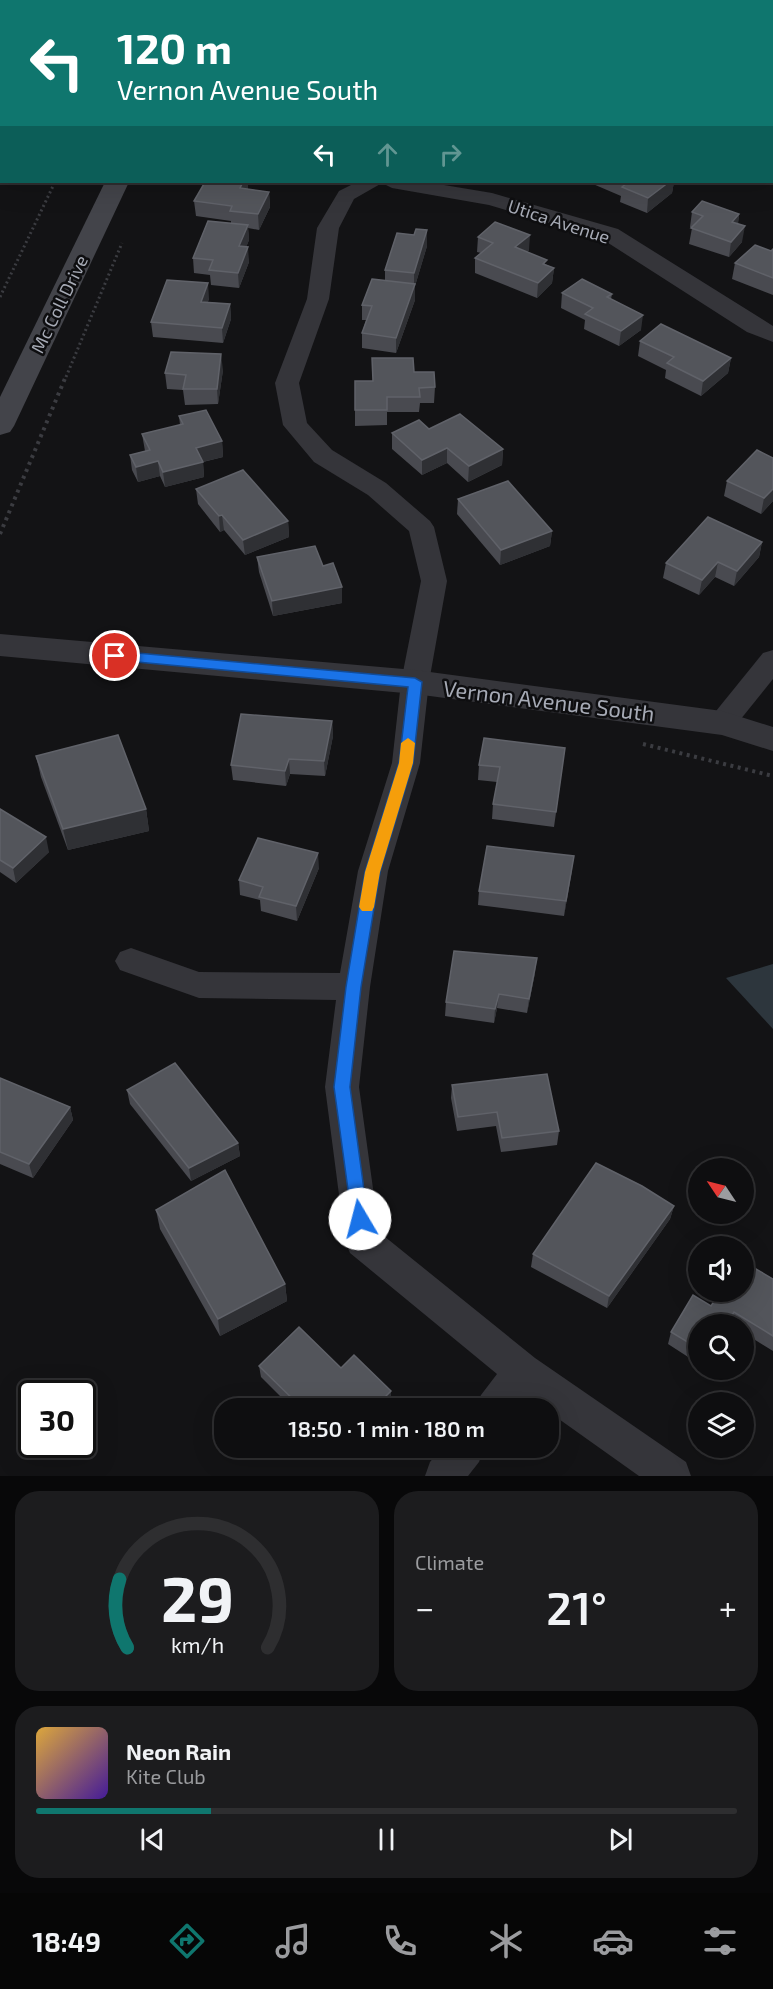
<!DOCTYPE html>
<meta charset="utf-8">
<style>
:root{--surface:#0e0e10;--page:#1c1c1e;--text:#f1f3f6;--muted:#9b9c9f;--line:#2e2e30;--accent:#0f766e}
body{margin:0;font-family:"Exo 2",sans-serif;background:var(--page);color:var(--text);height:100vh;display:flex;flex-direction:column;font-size:22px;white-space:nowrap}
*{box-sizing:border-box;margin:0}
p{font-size:20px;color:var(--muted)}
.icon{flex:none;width:33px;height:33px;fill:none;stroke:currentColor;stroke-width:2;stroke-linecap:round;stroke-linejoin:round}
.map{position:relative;height:1476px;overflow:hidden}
.details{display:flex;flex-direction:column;gap:15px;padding:15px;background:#080809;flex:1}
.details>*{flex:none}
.top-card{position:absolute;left:0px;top:0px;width:774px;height:183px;box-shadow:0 6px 24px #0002,0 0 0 2px var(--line);background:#0f766e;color:#fff;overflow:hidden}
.needle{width:39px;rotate:305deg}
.buttons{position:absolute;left:688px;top:1158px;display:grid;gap:12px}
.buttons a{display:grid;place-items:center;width:66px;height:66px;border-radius:50%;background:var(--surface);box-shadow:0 6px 24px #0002,0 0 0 2px var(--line);font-size:30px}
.speed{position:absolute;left:18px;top:1380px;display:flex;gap:12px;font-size:30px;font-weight:700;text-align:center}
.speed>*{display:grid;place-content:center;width:78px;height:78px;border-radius:50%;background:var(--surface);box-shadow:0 6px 24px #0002,0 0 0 2px var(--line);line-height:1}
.speed .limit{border:3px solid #111;border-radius:9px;background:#fff;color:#111}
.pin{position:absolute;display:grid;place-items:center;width:51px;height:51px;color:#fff;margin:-26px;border:3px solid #fff;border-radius:50%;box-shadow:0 2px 6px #0007}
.me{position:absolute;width:66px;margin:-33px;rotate:352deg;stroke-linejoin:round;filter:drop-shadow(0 0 4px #0008)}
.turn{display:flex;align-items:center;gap:21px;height:126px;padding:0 18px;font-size:27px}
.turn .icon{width:78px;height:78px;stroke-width:2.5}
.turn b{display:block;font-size:42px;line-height:51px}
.lanes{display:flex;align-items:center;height:57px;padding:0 18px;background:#0003;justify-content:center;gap:30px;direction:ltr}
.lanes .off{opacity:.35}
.big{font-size:45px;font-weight:600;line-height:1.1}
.details .card{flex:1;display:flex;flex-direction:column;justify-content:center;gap:9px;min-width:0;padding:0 21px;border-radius:24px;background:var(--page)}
.details .dial{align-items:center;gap:0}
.dial svg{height:156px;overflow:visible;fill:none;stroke:var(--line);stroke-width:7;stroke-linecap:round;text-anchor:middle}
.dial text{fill:var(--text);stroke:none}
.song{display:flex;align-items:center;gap:18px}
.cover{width:72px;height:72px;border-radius:9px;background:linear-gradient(135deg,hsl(40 70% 55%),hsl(260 70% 35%))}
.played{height:6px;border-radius:3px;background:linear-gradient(90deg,var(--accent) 25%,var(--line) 25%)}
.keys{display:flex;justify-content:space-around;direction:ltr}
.heat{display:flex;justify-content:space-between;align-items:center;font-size:33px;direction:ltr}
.details .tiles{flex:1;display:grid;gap:15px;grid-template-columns:1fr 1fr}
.card:last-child{grid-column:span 2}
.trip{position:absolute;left:214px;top:1398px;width:345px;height:60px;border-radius:24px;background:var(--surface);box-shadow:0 6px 24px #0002,0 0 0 2px var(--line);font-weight:600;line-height:60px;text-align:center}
.tab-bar{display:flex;height:96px;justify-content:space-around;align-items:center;background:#060606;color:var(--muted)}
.tab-bar .icon{width:42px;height:42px}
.tab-bar .current{color:var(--accent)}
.tab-bar b{font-size:27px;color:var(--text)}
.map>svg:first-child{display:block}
.water{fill:#2d363d}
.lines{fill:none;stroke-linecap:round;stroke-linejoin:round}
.path-far1{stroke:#3b3c41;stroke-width:3;stroke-dasharray:2 3;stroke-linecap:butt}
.path{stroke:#3b3c41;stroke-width:4;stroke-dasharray:3 4.5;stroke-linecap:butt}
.minor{fill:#35353a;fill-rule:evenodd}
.tertiary{fill:#35353a;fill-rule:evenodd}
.secondary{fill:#43444a;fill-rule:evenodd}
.wall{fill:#494a50}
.shaded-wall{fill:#2f3034}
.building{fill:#53555b;stroke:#606269;stroke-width:1.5}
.route{fill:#1a73e8;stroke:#114b97;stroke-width:1.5}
.slow{fill:#f59e0b}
.labels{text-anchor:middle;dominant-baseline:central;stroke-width:5;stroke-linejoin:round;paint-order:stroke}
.far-street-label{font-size:18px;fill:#a6aab5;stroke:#0e0e10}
.street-label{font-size:22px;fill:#a6aab5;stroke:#0e0e10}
</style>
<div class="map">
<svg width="773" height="1476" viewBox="0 0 773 1476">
<rect width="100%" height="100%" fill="#131315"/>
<polygon class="water" points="773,964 773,1029 726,978"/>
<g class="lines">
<g class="path-far1">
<polyline points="0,297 55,182"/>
<polyline points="66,377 122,243"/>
</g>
<g class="path">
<polyline points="0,534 66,376"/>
<polyline points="643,744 773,776"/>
</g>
<g class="minor">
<polygon points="357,182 426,182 492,193 618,229 773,326 773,342 747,332 602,239 489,205 392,188 382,183 354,199 339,228 329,299 299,383 307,423 332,450 386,483 430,521 434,527 447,581 429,682 420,763 388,871 370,987 359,1087 379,1232 535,1358 686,1462 691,1476 639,1476 549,1412 549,1408 544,1408 526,1396 517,1408 475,1408 481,1395 497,1374 350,1253 345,1241 325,1087 336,1000 199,998 120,970 115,961 120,952 131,948 199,972 340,973 358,871 392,763 401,682 421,581 409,531 368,495 314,462 283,425 275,383 307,299 317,228 339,191"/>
<polygon points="773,650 773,679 732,730 722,734 712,730 708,723 712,716 763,653"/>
<polygon points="442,1448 484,1448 479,1462 468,1476 425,1476 430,1462"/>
</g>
<polygon class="tertiary" points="0,634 415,670 722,711 773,727 773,751 722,735 415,694 0,656"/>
<g class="secondary">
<rect x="157" y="0" width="22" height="2"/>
<polygon points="105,182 129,182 14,426 10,432 0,435 0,397"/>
</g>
</g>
<g class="wall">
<polygon points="205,182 248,182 248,189 269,192 270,207 259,230 248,228 249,240 246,247 249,262 239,288 211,285 210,275 194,273 193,258 231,223 231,221 196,216 194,201"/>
<polygon points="593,182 674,182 672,193 647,213 620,202 621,196 593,184"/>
<polygon points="692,212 739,214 738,224 742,242 729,257 689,244 692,228 690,227"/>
<polygon points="427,230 427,246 415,286 415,300 396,353 362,348 362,333 366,320 362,320 362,305 385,281 385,270 414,235"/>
<polygon points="478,237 529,250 527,252 547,265 554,268 552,283 537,298 475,273 475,258 481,253 477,252"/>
<polygon points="773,249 773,295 732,279 735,263 771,251"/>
<polygon points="562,293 612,294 611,299 641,330 619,346 584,329 585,320 561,308"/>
<polygon points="209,298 208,302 230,304 231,319 223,343 153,337 151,322"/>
<polygon points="640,341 731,358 728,373 701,396 665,378 666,370 638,356"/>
<polygon points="223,370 218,404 185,405 183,390 167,389 165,373"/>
<polygon points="414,372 435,387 434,403 420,403 419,412 387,412 387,425 355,426 355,381 373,381"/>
<polygon points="179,416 222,441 223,457 203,462 204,477 165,487 160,476 138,482 132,470 130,455 145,451 142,434 180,425"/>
<polygon points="429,429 503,449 502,465 468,482 447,463 422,475 392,449 392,433"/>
<polygon points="773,458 773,501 761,514 724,496 727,481"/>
<polygon points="196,489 288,521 289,537 245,555 224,530 220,532 198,504"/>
<polygon points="458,499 552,531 550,546 500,565 457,514"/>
<polygon points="762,542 759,557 734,586 715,577 699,595 663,578 666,563"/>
<polygon points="257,557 323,566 342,587 342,603 273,616 259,572"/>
<polygon points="332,721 333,736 325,776 290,774 286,786 233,780 231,765"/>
<polygon points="36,756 146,809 149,831 68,850 41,777"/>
<polygon points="563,763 554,827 492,819 493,804 497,782 478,780 479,765"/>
<polygon points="0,809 49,852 16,883 0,872"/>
<polygon points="319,868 297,921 261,911 260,900 240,895 239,880"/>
<polygon points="572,870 564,916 478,905 479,891"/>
<polygon points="535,973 527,1013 497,1008 494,1023 445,1016 446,1002"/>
<polygon points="0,1078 70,1107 73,1120 33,1178 0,1164"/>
<polygon points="452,1085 559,1131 557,1145 501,1152 496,1126 457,1131 451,1098"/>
<polygon points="127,1090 238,1143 240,1156 191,1181 130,1104"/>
<polygon points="674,1206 670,1219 607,1308 531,1267 533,1254"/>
<polygon points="156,1210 285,1284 287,1301 220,1336 160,1229"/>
<polygon points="773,1279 773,1351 744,1333 744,1324 699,1324 699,1364 668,1344 671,1332 711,1306"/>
<polygon points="259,1366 341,1368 391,1402 385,1408 292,1408 261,1377"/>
<polygon points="330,1448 346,1448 338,1456"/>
</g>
<g class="shaded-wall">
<polygon points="243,182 248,182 248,188 241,203 240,188"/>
<polygon points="669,182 674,182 672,193 647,213 648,198"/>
<polygon points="269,192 270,207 259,230 258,214"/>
<polygon points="739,214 737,229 732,222"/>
<polygon points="248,225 249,240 241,261 239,246"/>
<polygon points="745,226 742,242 729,257 731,242"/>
<polygon points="427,230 427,246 415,286 415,300 396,353 396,338 414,286 414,273"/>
<polygon points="530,235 529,250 515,263 515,247"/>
<polygon points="248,247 249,262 239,288 238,273"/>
<polygon points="554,268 552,283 537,298 538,283"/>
<polygon points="208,283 209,298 203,317 201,302"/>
<polygon points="230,304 231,319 223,343 222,328"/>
<polygon points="643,315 641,330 619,346 621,331"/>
<polygon points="221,354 223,370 218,404 217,389"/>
<polygon points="731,358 728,373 701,396 703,381"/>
<polygon points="222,441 223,457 198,463 196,448"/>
<polygon points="447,448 447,463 422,475 422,460"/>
<polygon points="503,449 502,465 468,482 469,466"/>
<polygon points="158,461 160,476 138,482 136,467"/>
<polygon points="203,462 204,477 165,487 163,472"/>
<polygon points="773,489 773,501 761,514 764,498"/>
<polygon points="222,515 224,530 220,532 219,516"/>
<polygon points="288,521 289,537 245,555 243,540"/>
<polygon points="552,531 550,546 500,565 501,550"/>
<polygon points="762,542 759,557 734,586 737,571"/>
<polygon points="718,562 715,577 699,595 702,580"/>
<polygon points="342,587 342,603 273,616 272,601"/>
<polygon points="332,721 333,736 325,776 324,761"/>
<polygon points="289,759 290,774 286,786 285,771"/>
<polygon points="146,809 149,831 68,850 63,829"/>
<polygon points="46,837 49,852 16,883 13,868"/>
<polygon points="318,853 319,868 297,921 296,906"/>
<polygon points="574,856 572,870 564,916 566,901"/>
<polygon points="537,958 535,973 527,1013 529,999"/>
<polygon points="499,994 497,1008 494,1023 495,1009"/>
<polygon points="70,1107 73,1120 33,1178 29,1164"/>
<polygon points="238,1143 240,1156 191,1181 189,1168"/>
<polygon points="674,1206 670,1219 607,1308 609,1296"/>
<polygon points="285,1284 287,1301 220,1336 218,1319"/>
<polygon points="734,1312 730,1324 727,1324"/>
<polygon points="391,1391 391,1402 385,1408 374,1408"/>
<polygon points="338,1448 346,1448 338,1456"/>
</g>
<g class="building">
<polygon points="205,182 243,182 240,188 269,192 258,214 230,211 232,206 194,201"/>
<polygon points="624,182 669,182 648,198 622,187 627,183"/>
<polygon points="702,201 739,214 732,222 745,226 731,242 691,228 703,216 692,212"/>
<polygon points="208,221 248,225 239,246 248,247 238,273 209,270 213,260 193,258"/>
<polygon points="495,222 530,235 515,247 547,260 543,264 554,268 538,283 475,258 493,243 478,237"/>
<polygon points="416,229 427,230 414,273 385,270 397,233 414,235"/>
<polygon points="755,245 771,251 773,249 773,278 735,263"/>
<polygon points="372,279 415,284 396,338 362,333 372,306 362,305"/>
<polygon points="582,279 612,294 607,297 643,315 621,331 585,314 593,308 562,293"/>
<polygon points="167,280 208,283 201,302 230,304 222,328 151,322"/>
<polygon points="661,324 731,358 703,381 667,363 674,357 640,341"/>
<polygon points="171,352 221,354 217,389 183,389 186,375 165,373"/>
<polygon points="372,358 413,358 414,372 434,372 435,387 419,388 420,397 387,397 387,410 355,410 355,381 373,381"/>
<polygon points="206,410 222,441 196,448 203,462 163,472 158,461 136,467 130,455 150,450 142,434 183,424 179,416"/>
<polygon points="460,414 503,449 469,466 447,448 422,460 392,433 419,420 429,429"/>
<polygon points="757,450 773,458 773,489 764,498 727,481"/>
<polygon points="243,470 288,521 243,540 222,515 219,516 196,489"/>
<polygon points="508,481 552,531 501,550 458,499"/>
<polygon points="708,517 762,542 737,571 718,562 702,580 666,563"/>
<polygon points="315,546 323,566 333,563 342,587 272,601 257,557"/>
<polygon points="241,714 332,721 324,761 289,759 285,771 231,765"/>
<polygon points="118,735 146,809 63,829 36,756"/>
<polygon points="484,738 565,748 556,812 493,804 500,767 479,765"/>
<polygon points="0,809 46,837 13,868 0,860"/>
<polygon points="258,838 318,853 296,906 259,897 263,887 239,880"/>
<polygon points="487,846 574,856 566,901 479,891"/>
<polygon points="454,951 537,958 529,999 499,994 495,1009 446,1002"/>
<polygon points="175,1063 238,1143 189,1168 127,1090"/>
<polygon points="547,1074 559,1131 502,1138 497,1112 458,1117 452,1085"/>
<polygon points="0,1078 70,1107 29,1164 0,1152"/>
<polygon points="596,1163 642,1186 674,1206 609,1296 533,1254"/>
<polygon points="225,1170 285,1284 218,1319 156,1210"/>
<polygon points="744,1262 773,1279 773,1336 734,1312 727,1324 699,1324 699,1349 671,1332 693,1295 711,1306 720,1292 744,1292"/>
<polygon points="299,1327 341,1368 354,1355 391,1391 374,1408 302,1408 259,1366"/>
</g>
<polygon class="route" points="115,651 415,678 422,682 413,763 380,872 361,987 350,1087 368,1219 366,1225 360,1227 354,1225 352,1219 334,1087 346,987 365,872 399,763 408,687 115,660 109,656"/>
<polygon class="slow" points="408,738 415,743 413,763 380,872 374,907 372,911 362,911 359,907 365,872 399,763 401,743"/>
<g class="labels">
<g class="far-street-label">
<text transform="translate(559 221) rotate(18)">Utica Avenue</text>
<text transform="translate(59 304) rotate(-64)">Mc Coll Drive</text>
</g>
<g class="street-label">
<text transform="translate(549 700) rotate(7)">Vernon Avenue South</text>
</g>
</g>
</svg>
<div class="buttons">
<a><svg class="needle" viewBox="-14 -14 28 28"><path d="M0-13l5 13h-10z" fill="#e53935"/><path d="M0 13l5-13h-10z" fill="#9b9c9f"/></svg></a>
<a><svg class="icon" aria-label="sound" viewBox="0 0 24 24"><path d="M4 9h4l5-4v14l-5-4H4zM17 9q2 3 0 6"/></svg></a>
<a><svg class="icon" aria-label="search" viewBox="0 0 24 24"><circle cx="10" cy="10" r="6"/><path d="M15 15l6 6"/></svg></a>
<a><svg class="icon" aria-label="layers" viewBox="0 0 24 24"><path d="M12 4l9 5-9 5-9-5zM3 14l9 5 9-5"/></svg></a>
</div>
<div class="speed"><div class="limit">30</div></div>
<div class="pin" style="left:115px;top:656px;background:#d93025"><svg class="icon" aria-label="arrive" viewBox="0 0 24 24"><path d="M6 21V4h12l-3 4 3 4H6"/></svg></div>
<svg class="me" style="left:360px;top:1219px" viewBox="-20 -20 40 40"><circle r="19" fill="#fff"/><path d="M0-13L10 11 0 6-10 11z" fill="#1a73e8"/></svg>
<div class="trip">18:50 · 1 min · 180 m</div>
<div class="top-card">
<div class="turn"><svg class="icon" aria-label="left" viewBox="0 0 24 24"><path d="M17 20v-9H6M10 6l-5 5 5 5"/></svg><div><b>120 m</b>Vernon Avenue South</div></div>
<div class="lanes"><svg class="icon" aria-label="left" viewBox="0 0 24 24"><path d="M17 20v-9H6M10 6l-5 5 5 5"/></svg><svg class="icon off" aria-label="ahead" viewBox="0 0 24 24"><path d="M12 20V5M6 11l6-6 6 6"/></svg><svg class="icon off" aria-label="right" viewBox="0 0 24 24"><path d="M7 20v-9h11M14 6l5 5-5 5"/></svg></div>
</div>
</div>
<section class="details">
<div class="tiles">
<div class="card dial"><svg viewBox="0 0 100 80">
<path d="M14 69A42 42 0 1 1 86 69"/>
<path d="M14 69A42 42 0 0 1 10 34" stroke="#0f766e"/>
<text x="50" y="56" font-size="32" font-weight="700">29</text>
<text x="50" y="72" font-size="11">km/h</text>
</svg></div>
<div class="card"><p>Climate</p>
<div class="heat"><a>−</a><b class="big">21°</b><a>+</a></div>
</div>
<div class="card">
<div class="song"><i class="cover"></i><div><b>Neon Rain</b><p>Kite Club</p></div></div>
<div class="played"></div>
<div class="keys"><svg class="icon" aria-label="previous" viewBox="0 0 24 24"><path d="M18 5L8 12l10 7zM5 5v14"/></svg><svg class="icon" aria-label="pause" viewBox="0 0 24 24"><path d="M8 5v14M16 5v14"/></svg><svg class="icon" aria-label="next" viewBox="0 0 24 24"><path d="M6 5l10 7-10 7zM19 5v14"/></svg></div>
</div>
</div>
</section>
<nav class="tab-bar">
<b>18:49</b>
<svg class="icon current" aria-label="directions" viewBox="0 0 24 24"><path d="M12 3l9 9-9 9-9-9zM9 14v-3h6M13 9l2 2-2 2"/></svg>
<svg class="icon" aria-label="music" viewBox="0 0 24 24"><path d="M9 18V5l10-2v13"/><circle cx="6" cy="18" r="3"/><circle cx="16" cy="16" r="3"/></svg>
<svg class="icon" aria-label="phone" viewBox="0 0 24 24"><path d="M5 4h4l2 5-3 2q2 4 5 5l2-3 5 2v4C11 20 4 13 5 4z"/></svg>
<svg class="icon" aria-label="climate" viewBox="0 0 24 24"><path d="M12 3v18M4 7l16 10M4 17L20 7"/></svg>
<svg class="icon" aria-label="car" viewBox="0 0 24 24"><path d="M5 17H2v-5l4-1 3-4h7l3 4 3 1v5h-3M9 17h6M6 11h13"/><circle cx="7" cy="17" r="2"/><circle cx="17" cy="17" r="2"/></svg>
<svg class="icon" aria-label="filters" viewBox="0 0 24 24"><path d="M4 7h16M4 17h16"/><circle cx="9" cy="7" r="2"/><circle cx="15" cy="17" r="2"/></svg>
</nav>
